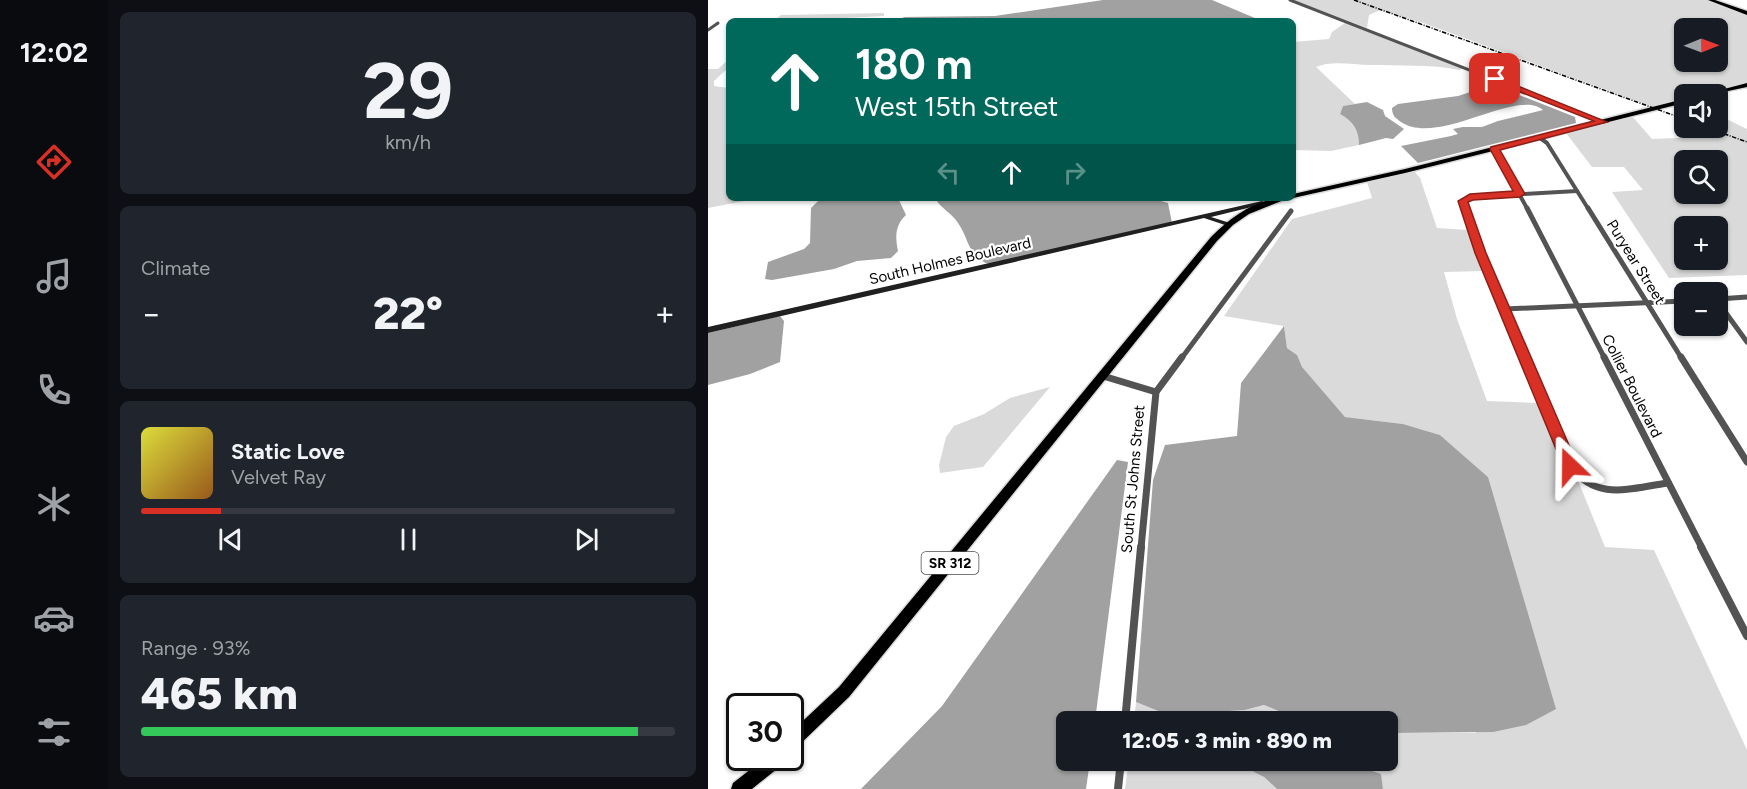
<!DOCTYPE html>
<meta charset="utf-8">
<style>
:root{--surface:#171b24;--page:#20242c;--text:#f1f3f6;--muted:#9ea1a6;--line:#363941;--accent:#d93025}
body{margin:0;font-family:Figtree,sans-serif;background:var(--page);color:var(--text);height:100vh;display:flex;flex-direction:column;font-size:22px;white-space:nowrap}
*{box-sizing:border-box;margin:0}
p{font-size:20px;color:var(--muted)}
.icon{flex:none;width:33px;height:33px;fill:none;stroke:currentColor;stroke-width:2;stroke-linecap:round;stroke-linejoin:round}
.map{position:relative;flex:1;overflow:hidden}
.sheet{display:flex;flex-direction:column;gap:12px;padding:12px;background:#0d0f14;width:600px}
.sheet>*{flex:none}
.guide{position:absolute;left:18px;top:18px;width:570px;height:183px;border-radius:9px;box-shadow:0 2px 4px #0004;background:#00695c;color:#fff;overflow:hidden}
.needle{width:39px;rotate:89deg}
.controls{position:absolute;left:966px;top:18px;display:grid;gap:12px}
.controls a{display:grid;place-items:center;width:54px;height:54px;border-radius:9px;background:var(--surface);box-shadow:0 2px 4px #0004;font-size:30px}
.speed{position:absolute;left:18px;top:693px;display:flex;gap:12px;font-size:30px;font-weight:700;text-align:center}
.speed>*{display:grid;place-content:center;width:78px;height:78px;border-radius:50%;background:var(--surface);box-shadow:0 2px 4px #0004;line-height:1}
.speed .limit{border:3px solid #111;border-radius:9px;background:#fff;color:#111}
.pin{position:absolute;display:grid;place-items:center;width:51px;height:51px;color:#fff;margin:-26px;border-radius:12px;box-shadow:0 3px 9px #0006}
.me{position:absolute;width:66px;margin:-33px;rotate:337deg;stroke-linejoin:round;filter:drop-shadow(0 0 4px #0008)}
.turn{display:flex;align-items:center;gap:21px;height:126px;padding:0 30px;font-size:27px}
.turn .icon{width:78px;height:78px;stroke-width:2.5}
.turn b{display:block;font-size:42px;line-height:51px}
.lanes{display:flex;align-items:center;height:57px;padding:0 30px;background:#0003;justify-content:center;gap:30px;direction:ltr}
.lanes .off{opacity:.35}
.big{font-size:45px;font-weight:800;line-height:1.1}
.sheet .widget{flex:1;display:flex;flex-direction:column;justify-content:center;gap:9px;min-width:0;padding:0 21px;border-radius:9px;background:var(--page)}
.sheet .dial{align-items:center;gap:0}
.dial b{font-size:78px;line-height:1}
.song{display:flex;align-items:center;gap:18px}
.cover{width:72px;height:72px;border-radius:9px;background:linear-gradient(135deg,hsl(60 70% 55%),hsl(30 70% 35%))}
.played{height:6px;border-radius:3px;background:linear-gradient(90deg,var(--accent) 15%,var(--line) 15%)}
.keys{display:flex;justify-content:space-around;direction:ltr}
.heat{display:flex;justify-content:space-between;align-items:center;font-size:33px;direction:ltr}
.charge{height:9px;border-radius:4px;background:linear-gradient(90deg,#34c759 93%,var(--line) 0)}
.trip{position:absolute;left:348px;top:711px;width:342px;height:60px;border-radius:9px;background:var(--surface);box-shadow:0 2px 4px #0004;font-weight:800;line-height:60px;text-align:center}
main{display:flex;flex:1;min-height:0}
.dock{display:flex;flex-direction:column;width:108px;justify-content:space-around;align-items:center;background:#090b0e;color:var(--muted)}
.dock .icon{width:42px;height:42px}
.dock .active{color:var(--accent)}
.dock b{font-size:27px;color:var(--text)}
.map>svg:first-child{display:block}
.green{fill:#dadada;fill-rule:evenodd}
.water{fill:#a1a1a1}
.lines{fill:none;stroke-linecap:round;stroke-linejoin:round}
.primary-casing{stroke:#dbdbdb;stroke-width:3}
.minor-far4{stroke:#535353;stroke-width:3}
.minor-far3{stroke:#535353;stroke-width:4}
.minor-far2{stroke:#535353;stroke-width:5}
.minor-far1{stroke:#535353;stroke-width:7}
.minor{stroke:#535353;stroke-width:8}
.secondary{fill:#202020;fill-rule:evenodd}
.primary{fill:#000;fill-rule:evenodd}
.rail{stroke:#000;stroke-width:1.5;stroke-dasharray:4.5 1.5 1 1.5;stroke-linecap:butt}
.route{fill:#d93025;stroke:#8d1f18;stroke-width:1.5}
.labels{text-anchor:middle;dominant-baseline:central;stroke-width:4.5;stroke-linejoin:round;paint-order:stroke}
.shield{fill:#fff;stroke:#4c4c4c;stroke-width:1.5}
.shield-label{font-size:14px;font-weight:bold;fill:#000}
.street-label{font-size:15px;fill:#000;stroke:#fff}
</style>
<main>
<nav class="dock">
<b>12:02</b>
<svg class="icon active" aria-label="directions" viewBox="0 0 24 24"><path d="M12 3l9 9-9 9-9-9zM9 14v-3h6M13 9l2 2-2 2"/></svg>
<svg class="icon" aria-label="music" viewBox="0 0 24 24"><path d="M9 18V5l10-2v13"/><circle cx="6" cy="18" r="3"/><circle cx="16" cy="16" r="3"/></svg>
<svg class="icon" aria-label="phone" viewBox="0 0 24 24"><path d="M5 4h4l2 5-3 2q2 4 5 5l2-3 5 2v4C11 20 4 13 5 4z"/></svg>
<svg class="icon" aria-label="climate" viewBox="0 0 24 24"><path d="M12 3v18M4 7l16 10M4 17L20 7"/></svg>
<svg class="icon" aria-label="car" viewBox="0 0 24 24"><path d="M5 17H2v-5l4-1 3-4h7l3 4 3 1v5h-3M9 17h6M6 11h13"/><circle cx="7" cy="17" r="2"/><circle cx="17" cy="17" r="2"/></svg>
<svg class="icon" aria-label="filters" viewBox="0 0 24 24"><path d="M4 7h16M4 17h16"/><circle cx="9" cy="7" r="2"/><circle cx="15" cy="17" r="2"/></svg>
</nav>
<section class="sheet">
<div class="widget dial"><b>29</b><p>km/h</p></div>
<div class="widget"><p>Climate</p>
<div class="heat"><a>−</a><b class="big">22°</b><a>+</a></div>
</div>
<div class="widget">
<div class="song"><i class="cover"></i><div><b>Static Love</b><p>Velvet Ray</p></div></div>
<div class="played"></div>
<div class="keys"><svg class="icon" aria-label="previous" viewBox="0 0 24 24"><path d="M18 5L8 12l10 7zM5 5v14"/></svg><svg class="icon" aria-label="pause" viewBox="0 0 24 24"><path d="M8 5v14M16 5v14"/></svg><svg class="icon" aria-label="next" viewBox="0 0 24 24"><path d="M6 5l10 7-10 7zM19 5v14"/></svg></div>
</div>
<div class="widget"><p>Range · 93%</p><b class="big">465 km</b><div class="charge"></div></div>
</section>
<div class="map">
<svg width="1039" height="789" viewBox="0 0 1039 789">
<rect width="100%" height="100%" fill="#fff"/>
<g class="green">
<path d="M585 0H1000L1039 14V83L994 94H976V99L945 107 715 23 672 10 661 15 659 28ZM976 28H1010V62H976Z"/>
<polygon points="176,13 176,16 136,18 128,21 66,21 73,15"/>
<path d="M637 23 756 68 751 70C722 64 693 66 663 65 645 65 624 60 608 67L647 104 635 106 632 114C645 121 651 130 651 145L623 151 585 150V42L621 39 624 32Z"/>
<polygon points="21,59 21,67 6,81 6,86 21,88 21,198 52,198 0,208 0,69 10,69"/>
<path d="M1010 115 1039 129V275L961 278 904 192 935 190 916 167H884L858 133 924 116 944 139 1015 136 1017 133 1001 128H1010ZM976 160H1010V194H976ZM976 226H1010V260H976Z"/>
<polygon points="706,171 712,178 729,228 761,230 776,271 736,272 749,319 779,401 831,403 857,466 871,483 897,547 946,550 1039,750 1039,789 675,789 672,774 651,770 629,771 609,765 592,766 575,761 680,760 680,733 768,733 780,477 732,435 695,424 637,417 593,367 589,355 579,348 576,326 516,316 584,219 664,198 659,182"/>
<polygon points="342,387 275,467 232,473 231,465 238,437 246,426 276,414 302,398"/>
<polygon points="428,702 460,715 537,710 556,705 580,715 608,721 426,722"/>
<polygon points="421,760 541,761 546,772 556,777 569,789 417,789"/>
</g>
<g class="water">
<polygon points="395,0 504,0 554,21 190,21 196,17 287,16"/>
<path d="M778 87H791L867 117 868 123 710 163 693 146 743 136 750 134 745 129 755 127H774L790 121 835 110C810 87 730 147 693 122 687 118 684 115 684 108L690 104 750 96Z"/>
<path d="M659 102 675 110 677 116 696 129 685 139 678 138 651 145C651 130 645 121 632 114L635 106Z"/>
<path d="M113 198H190L198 215C187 225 187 237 190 251L183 258 149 261 126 269 64 280 57 279 60 262 96 249 102 243 103 208Z"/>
<path d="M227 198H442L460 203 464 223 281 264C260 258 261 238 250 223 244 213 233 209 227 198Z"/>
<polygon points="72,316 76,321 72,362 42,374 0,385 0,333"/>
<polygon points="576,326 579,348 589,355 594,367 637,417 695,424 732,435 780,477 848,709 818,725 785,732 684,733 680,733 680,722 608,721 580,715 556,705 537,710 460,715 428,702 445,480 457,445 529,436 533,383"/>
<polygon points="409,460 420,462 387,721 358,722 358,760 382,761 378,789 153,789 234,706"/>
<polygon points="541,761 575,761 592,766 609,765 629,771 664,771 673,774 675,789 569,789 556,777 546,772"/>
</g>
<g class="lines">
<defs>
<g id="primary">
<polygon points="1000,0 1007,0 1039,11 1039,15"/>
<polygon points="1039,83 1039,87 1006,94 997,94"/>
<polygon points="976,99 976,103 697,173 585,198 584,198 585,194 697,169"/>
<path d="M568 198H581L541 214 525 225 509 241 141 697 87 749 82 752V733L131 687 503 237C522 218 541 204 568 198Z"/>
<polygon points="57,758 77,758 75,764 44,789 23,789 25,783"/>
</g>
</defs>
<use href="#primary" class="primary-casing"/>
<g class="minor-far4">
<polyline points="582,0 820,93"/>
<polyline points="0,30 10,23"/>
</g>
<g class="minor-far3">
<polyline points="816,91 895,122"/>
<polyline points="832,138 839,143 881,210"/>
<polyline points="786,149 820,210"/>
<polyline points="758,210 755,201 762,197 869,191"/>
</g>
<g class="minor-far2">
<polyline points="757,208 773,253 817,359"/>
<polyline points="819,208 897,359"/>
<polyline points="880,208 974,359"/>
<polyline points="1010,299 1039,297"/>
<polyline points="1010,302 1039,342"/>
<polyline points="797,309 976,301"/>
<polyline points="473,359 583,211"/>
</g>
<g class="minor-far1">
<path d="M816 357 862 466C889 502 922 488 960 483"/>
<polyline points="896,357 994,548"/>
<polyline points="973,357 1039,462"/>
<polyline points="395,376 448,392"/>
<polyline points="433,548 448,392 474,357"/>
</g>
<g class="minor">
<polyline points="993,547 1039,636"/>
<polyline points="417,722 433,547"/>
<polyline points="410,789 413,760"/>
</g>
<polygon class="secondary" points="554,201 557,203 556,204 503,217 522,223 523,224 520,226 496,218 0,333 0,327"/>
<use href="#primary" class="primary"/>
<g class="rail">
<polyline points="646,0 976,119"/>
<polyline points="1000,128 1039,142"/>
</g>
</g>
<polygon class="route" points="784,78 790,78 899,122 792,150 817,194 812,197 765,200 760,202 778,253 870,466 868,471 862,473 857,471 855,466 767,253 750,201 762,194 805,191 782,149 783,147 886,121 784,81"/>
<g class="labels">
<rect class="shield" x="213.5" y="552" width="57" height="22" rx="4.5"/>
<g class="shield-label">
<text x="242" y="563">SR 312</text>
</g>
<g class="street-label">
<text transform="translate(242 261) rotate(-13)">South Holmes Boulevard</text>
<text transform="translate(928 262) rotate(58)">Puryear Street</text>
<text transform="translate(924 386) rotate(63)">Collier Boulevard</text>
<text transform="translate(425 479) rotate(-85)">South St Johns Street</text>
</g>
</g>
</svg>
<div class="controls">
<a><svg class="needle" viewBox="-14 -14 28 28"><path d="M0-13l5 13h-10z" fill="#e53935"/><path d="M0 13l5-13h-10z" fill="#9ea1a6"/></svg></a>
<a><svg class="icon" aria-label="sound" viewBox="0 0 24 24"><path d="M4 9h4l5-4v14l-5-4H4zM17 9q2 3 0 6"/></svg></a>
<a><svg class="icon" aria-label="search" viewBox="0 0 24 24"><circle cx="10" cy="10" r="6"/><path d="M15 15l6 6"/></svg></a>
<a>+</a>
<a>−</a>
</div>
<div class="speed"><div class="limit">30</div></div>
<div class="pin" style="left:787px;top:79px;background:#d93025"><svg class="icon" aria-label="arrive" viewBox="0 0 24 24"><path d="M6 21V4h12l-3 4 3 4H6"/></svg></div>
<svg class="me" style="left:862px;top:466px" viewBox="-20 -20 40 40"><path d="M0-17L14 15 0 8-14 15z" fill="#d93025" stroke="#fff" stroke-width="4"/></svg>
<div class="trip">12:05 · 3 min · 890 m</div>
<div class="guide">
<div class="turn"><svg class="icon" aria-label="ahead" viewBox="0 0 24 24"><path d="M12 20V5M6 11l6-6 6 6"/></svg><div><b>180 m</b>West 15th Street</div></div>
<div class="lanes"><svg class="icon off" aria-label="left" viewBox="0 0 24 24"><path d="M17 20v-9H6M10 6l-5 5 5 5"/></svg><svg class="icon" aria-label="ahead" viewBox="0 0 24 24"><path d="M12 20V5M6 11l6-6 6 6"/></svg><svg class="icon off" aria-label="right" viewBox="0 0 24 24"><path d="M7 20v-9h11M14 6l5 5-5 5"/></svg></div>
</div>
</div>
</main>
